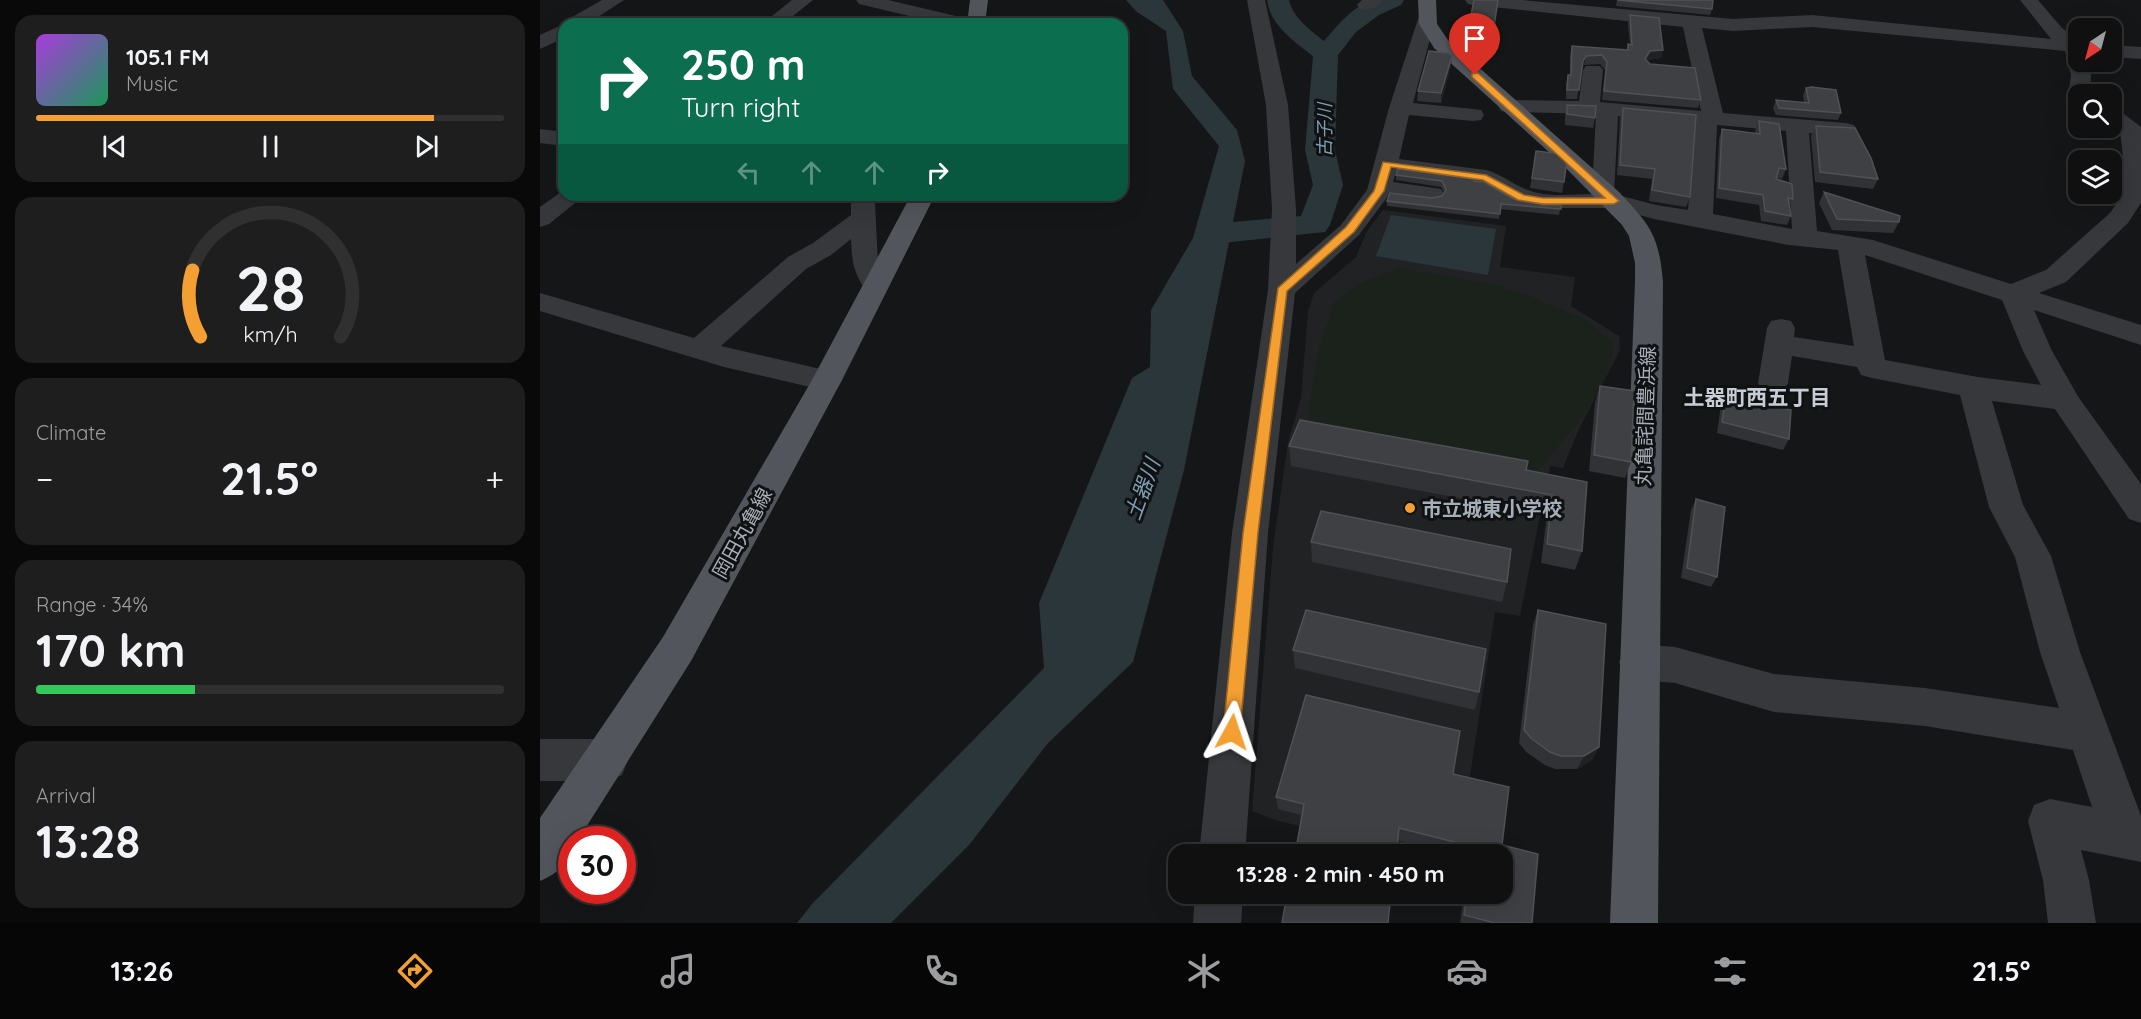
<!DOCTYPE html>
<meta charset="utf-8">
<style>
:root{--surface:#101011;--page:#1e1e1f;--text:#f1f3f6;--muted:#9c9d9f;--line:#303031;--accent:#f39f31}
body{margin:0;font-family:Quicksand,"Noto Sans JP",sans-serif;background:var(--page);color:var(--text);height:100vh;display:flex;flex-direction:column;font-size:22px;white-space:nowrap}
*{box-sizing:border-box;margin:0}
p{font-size:20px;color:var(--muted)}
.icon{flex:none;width:33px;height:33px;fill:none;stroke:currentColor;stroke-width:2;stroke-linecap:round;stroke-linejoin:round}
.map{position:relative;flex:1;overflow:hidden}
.panel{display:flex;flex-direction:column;gap:15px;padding:15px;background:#090909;width:540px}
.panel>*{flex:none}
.top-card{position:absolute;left:18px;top:18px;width:570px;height:183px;border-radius:18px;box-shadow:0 6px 24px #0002,0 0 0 2px var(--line);background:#0b6e4f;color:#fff;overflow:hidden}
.needle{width:39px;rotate:216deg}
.buttons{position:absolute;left:1528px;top:18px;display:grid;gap:12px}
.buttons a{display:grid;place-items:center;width:54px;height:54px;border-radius:12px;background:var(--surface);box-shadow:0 6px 24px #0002,0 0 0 2px var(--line);font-size:30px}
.speed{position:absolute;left:18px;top:826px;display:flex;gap:12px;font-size:30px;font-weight:700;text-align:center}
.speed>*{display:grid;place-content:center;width:78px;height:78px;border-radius:50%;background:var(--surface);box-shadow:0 6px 24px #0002,0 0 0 2px var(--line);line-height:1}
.speed .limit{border:9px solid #d22;background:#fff;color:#111}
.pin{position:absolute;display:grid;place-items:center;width:51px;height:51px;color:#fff;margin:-62px -26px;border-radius:50% 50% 50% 0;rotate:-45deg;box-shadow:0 0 6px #0007}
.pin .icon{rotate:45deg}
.me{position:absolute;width:66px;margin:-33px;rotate:5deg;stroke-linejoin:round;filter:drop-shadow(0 0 4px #0008)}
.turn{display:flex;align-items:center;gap:21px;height:126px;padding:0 24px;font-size:27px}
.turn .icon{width:78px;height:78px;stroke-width:2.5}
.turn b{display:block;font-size:42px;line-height:51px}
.lanes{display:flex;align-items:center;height:57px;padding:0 24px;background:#0003;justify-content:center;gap:30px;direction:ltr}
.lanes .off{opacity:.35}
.big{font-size:45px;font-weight:700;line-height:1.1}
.panel .tile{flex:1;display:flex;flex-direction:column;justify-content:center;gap:9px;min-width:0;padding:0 21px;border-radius:18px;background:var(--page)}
.panel .dial{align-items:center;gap:0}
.dial svg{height:156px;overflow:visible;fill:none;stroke:var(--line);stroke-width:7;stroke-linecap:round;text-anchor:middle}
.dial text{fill:var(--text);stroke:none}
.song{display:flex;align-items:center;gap:18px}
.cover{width:72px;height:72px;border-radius:9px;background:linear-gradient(135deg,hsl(280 70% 55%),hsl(150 70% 35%))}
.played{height:6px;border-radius:3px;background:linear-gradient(90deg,var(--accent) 85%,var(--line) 85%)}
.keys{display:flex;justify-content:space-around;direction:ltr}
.heat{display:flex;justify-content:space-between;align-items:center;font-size:33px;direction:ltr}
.charge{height:9px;border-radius:4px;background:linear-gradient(90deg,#34c759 34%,var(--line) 0)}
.trip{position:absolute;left:628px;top:844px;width:345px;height:60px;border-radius:18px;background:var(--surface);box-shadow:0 6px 24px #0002,0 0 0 2px var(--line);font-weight:700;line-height:60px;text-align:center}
.menu{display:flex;height:96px;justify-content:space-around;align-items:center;background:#060607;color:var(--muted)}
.menu .icon{width:42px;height:42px}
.menu .selected{color:var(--accent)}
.menu b{font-size:27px;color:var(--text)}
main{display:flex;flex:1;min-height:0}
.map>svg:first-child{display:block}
.built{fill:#212224}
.green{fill:#1b221c}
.water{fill:#2b363b}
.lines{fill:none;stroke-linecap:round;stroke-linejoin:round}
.river{fill:#2b363b;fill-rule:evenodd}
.minor{fill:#36383c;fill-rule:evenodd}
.major{fill:#52555b;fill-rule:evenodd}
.wall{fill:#313235}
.shaded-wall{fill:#202123}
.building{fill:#3e4043;stroke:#4e5155;stroke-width:1.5}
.route{fill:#f39f31;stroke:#9e6720;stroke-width:1.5}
.poi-dot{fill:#f39f31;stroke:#101112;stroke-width:2}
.labels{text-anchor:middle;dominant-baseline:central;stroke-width:6;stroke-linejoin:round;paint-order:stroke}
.far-water-label{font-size:18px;font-style:italic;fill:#7e9fb3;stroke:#101112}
.street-label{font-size:20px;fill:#a7aeb8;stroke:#101112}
.poi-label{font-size:20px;font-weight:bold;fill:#a7aeb8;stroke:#101112;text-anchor:start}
.neighbourhood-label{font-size:21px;font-weight:bold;fill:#c8ccd4;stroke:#101112}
.water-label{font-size:21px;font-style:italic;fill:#7e9fb3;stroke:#101112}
</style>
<main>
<section class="panel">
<div class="tile">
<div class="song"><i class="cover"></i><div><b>105.1 FM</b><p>Music</p></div></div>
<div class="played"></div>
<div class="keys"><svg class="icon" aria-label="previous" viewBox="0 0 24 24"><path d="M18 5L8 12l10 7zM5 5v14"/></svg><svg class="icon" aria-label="pause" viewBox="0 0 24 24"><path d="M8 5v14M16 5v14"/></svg><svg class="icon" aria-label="next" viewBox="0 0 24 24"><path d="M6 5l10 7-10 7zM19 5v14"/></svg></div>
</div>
<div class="tile dial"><svg viewBox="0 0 100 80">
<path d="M14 69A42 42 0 1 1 86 69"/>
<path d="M14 69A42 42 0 0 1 10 35" stroke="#f39f31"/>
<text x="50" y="56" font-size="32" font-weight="700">28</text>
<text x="50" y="72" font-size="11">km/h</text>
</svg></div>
<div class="tile"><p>Climate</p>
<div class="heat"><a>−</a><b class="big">21.5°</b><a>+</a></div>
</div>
<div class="tile"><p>Range · 34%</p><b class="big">170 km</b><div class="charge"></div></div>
<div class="tile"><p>Arrival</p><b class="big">13:28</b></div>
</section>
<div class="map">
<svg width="1601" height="923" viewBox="0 0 1601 923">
<rect width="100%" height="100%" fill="#151617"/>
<polygon class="built" points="843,210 966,226 960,267 1035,277 1031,306 1079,336 1080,350 1039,429 1023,468 1010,466 980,616 955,612 918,855 888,855 738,821 712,811 733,548 748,442 761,398 768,311 774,293 816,257 827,231"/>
<path class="green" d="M859 268 951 284 989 296 1048 321 1074 344C1068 396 1029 431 999 470H969L766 432 777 356 794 302 818 284Z"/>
<g class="water">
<polygon points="586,0 623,0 643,31 652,76 697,130 705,161 644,470 593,662 508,743 429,845 351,923 257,923 272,904 504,668 499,603 592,378 610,367 611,310 653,238 679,146 633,89 626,31 597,12"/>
<polygon points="851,215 956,229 948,275 836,256"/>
</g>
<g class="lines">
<path class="river" d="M727 0H749C753 18 770 30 784 41 797 26 815 3 836 0 845 0 855 0 864 0L861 5 839 15 816 32 798 55 795 150 803 185 790 225 785 232 672 244 661 241 656 234 661 227 672 224 761 216 773 185 765 150 773 56C755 42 730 25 727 0Z"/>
<g class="minor">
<polygon points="62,0 84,0 47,24 25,24 27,20"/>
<polygon points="252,0 273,0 243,24 222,24"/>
<polygon points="316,0 348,0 416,16 424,24 403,24 319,4"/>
<path d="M707 0H725L748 105 756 209V264L801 225 827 190 849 108 879 16H893L895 20 873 103 933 109 941 110 944 115 941 120 933 121 869 115 859 159 946 170C962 174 973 185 988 190 1007 198 1034 194 1054 194L1052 191 1056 114 969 112 961 111 958 106 961 101 969 100 1039 101 1043 70 1046 66H1060L1063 70 1060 102 1161 111 1143 27 934 5 928 4 925 0H982L1193 19 1272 15 1511 39 1480 0H1498L1522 28 1539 41V62H1548L1551 75 1550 94H1539V103L1532 101 1528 97 1531 75 1525 51 1272 27 1193 31 1162 28 1183 113 1306 123 1314 125 1317 130 1314 135 1306 137 1269 133 1277 231 1333 240 1471 284 1506 270 1570 213 1583 194 1584 165 1580 131 1572 126V109L1580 111 1601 127V203L1588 223 1526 282 1499 293 1601 325V345L1494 310 1512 351 1539 398 1601 484V523L1589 519 1515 409 1452 401 1483 505 1511 556 1540 652 1601 816V862L1541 850 1549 880 1556 923H1508L1503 880 1488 821 1494 805 1510 799 1552 807 1533 750 1385 726 1234 712 1135 683 1099 680 1085 675 1079 662 1085 649 1099 644 1135 647 1234 674 1385 688 1519 708 1500 652 1475 557 1449 507 1420 395 1332 378 1321 375 1317 367 1252 356 1248 383 1244 390 1233 394 1222 390 1218 383 1227 328 1231 321 1241 319 1251 321 1255 328 1254 337 1314 346 1298 250 1249 245 1114 219 1073 208H1003L973 202 940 183 856 172 853 182 901 189 904 194 901 199 892 201 848 196 819 235 755 293 728 533 705 855H659L692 533 728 290 732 209 726 105ZM1078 116 1155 123 1148 210 1116 205 1074 194ZM1177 125 1246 131 1252 229 1173 214ZM1325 255 1462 300 1483 351 1501 385 1438 377 1345 360Z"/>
<path d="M822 0H843C837 8 829 11 820 9L817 5Z"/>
<polygon points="24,24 24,38 0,49 0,35"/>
<polygon points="1572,45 1601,47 1601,59 1572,57"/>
<polygon points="0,129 24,132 24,146 0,143"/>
<polygon points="24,190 24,195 45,195 9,224 0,227 0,207"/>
<path d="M323 196 332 198 335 203 338 264 350 285 346 291 336 293 326 291C313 271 312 262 311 239L291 255 266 269 181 346 298 373 302 380 298 387 287 391 184 367 0 311V293L154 338 248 257 273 243 311 215V203L314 198Z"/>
<polygon points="0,739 67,739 82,745 88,760 82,775 67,781 0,781"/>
<polygon points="655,894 703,894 701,923 653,923"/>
</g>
<g class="major">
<polygon points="430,0 448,0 445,24 427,24"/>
<path d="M878 0H896L897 24 908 40 1079 192C1110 225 1119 235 1123 282L1118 923H1070L1095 282V263L1089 236 1082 225 1021 163 894 48 879 24Z"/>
<path d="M371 195H395L302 380 151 661 38 840H32C32 860 18 874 0 881V818L123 637 272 380Z"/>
</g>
</g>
<g class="wall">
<polygon points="958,0 952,37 928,35 929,25"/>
<polygon points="1077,0 1172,9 1170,15 1076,6"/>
<polygon points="1090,15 1123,50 1121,58 1107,60 1110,64 1161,100 1158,108 1062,100 1065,70 1060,64 1044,65 1042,68 1037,99 1026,99 1026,84 1028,75 1030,75 1030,54 1032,46 1087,50 1088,44 1090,45 1088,23"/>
<polygon points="911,66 901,103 877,101 878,91"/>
<polygon points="1266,88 1301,113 1298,120 1236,115 1233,108 1236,100 1264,103 1263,95"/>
<polygon points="1027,105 1055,118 1053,128 1025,125 1025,116"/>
<polygon points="1083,108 1150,197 1146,207 1109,201 1112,179 1077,175 1080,118"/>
<polygon points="1219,121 1246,169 1242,179 1237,178 1253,199 1249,207 1251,216 1247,225 1221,221 1219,205 1176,198 1179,139 1182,129 1216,133 1215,131"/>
<polygon points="1276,126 1338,179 1333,189 1275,182 1271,136"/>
<polygon points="996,151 1024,182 1022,193 990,188"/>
<polygon points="856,175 934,181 973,199 1004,205 1021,205 1019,215 960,209 959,219 847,206 847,201 892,198 902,196 904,192 901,187 856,180"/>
<polygon points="1284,192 1359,222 1353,233 1292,230 1279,203"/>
<polygon points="1060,386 1091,462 1085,478 1049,471 1055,402"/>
<polygon points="1186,394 1249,439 1243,450 1177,433 1181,405"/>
<polygon points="749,446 986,470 1047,482 1042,551 1035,570 1001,563 1007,515 751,466"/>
<polygon points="1156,499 1177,577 1171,587 1141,578 1151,510"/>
<polygon points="771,542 967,582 962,602 772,562"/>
<polygon points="998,610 1059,747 1052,760 1037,769 1015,769 1005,765 986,752 979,743 993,625"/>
<polygon points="753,650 939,692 935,710 755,668"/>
<polygon points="913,774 962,845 992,923 920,923 924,894 963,894 963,855 915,855 738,809 736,797"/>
</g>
<g class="shaded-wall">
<polygon points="1123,50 1121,58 1107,60 1103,67 1105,59 1110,51"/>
<polygon points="912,56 911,66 901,103 901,93"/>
<polygon points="1046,56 1044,65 1041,70 1043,61"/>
<polygon points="1059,747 1052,760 1037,769 1044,756"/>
</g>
<g class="building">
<polygon points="934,0 958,0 954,27 929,25"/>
<polygon points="1077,0 1173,0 1172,9"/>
<polygon points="1090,15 1119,18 1123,50 1110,51 1105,59 1110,64 1155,68 1161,100 1064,91 1067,62 1062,55 1046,56 1043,61 1039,90 1027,90 1028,75 1031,75 1032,46 1088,50 1088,44 1092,45"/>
<polygon points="889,51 908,53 912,56 901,93 878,91"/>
<polygon points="1271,87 1296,90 1301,113 1239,108 1236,100 1269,103 1266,88"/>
<polygon points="1027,105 1056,106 1055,118 1027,114"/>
<polygon points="1083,108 1156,115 1150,197 1112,190 1115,169 1080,165"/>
<polygon points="1219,121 1239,124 1246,169 1239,168 1236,179 1252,184 1253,199 1248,198 1251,216 1225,211 1223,195 1179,188 1182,129 1220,134"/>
<polygon points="1276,126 1315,128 1331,158 1338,179 1280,172"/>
<polygon points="996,151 1021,154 1027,159 1024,182 992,178"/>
<polygon points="858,169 934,179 934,181 944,182 973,199 1004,205 1021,205 1021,209 961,204 960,214 847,201 850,193 892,198 902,196 906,190 902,181 856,175"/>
<polygon points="1284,192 1360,216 1359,222 1297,219"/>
<polygon points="1060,386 1094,391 1091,462 1054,455"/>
<polygon points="1186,394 1251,410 1249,439 1182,422"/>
<polygon points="760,420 988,461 986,470 1047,482 1042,551 1007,544 1012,495 749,446"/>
<polygon points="1156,499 1185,507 1177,577 1147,568"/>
<polygon points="781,511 971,549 967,582 771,542"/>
<polygon points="766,610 946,649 939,692 753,650"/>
<polygon points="998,610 1066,624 1059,747 1044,756 1021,756 1010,752 992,739 984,730"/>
<polygon points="766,695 920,731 913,774 969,787 962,845 998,854 992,923 955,923 924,915 927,894 963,894 963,855 932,855 934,847 859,828 856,855 755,855 764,804 736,797"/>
<polygon points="747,894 851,894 848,923 742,923"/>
</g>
<polygon class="route" points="932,73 938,73 1079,201 1074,204 1003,204 978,200 943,180 851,167 844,191 814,232 747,291 718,533 700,732 698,738 692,741 685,738 683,732 703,533 738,288 806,227 834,191 843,162 946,175 984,195 1003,198 1065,198 932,77"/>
<circle class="poi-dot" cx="870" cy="508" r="6"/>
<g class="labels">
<g class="far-water-label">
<text transform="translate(784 130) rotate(-90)">古子川</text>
</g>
<g class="street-label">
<text transform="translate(1105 416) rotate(-88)">丸亀詫間豊浜線</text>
<text transform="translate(202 533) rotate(-61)">岡田丸亀線</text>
</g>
<g class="poi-label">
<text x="882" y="508">市立城東小学校</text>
</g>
<g class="neighbourhood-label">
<text x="1217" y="397">土器町西五丁目</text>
</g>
<g class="water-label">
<text transform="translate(602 489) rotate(-70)">土器川</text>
</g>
</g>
</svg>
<div class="buttons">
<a><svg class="needle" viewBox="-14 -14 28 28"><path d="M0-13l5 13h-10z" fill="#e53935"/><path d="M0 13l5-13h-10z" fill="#9c9d9f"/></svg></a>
<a><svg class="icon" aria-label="search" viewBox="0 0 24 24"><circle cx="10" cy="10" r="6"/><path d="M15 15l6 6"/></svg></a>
<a><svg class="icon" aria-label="layers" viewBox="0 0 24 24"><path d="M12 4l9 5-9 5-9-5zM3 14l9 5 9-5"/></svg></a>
</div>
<div class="speed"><div class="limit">30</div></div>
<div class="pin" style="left:935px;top:75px;background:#d93025"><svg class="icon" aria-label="arrive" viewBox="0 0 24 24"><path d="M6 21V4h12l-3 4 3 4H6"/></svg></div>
<svg class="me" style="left:692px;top:732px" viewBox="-20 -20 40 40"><path d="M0-17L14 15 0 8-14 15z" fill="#f39f31" stroke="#fff" stroke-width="4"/></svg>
<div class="trip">13:28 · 2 min · 450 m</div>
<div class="top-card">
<div class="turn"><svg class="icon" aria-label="right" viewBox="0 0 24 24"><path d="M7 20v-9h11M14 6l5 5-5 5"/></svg><div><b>250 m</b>Turn right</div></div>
<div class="lanes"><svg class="icon off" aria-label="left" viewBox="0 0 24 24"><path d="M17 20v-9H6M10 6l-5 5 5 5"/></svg><svg class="icon off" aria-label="ahead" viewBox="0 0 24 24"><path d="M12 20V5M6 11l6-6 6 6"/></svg><svg class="icon off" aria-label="ahead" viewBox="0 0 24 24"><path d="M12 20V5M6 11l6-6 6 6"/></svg><svg class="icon" aria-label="right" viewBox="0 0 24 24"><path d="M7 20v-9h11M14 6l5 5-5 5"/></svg></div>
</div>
</div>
</main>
<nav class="menu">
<b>13:26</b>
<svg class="icon selected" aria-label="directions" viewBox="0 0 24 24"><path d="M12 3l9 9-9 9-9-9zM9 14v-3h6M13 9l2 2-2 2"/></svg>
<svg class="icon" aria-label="music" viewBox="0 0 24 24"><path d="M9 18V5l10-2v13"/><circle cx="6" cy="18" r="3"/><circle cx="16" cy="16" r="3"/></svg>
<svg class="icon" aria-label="phone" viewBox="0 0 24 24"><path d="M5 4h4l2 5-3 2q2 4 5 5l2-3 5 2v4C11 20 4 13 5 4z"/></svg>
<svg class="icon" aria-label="climate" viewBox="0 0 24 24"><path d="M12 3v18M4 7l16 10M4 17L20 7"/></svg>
<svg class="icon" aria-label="car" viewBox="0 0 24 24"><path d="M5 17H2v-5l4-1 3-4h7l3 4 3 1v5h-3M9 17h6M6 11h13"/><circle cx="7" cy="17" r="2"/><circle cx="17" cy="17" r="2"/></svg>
<svg class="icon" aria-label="filters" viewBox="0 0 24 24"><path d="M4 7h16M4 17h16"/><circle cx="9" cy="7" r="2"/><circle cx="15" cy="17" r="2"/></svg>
<b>21.5°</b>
</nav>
